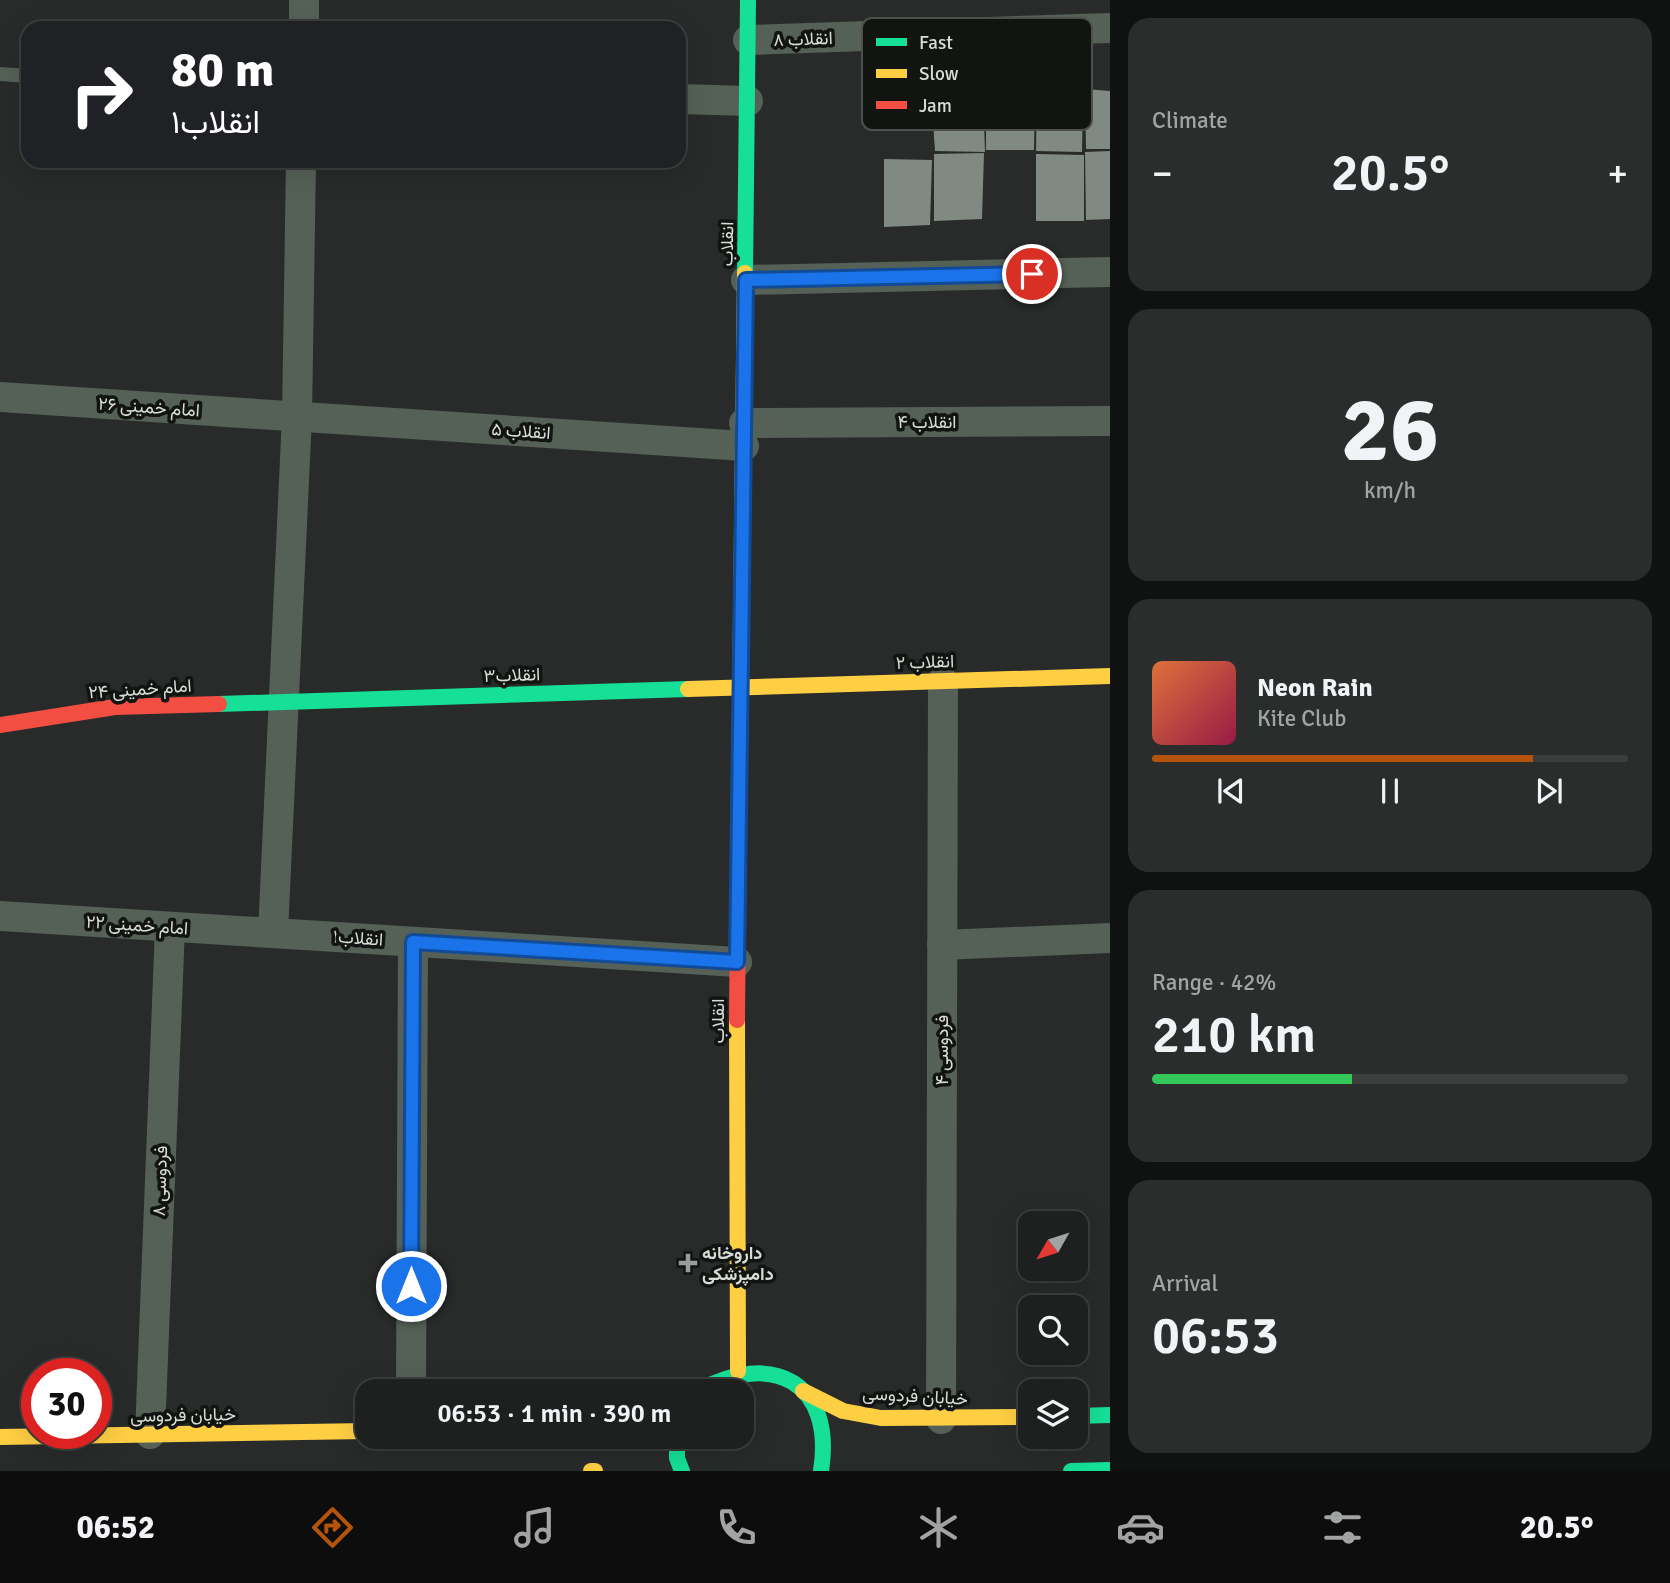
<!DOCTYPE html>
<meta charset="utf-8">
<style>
:root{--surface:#1e201f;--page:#2b2d2c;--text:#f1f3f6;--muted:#a1a3a4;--line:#3c3e3d;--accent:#b45309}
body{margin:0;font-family:Signika,Vazirmatn,sans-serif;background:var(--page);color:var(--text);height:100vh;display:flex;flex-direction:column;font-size:26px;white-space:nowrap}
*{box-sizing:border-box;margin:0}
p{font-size:23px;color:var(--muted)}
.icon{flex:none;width:38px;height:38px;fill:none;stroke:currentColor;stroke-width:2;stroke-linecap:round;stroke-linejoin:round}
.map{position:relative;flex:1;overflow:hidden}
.details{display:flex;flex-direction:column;gap:18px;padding:18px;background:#101211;width:560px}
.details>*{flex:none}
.top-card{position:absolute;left:21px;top:21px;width:665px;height:147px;border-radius:21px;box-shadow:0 7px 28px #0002,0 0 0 2px var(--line);background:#202124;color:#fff;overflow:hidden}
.needle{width:46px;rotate:231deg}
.fabs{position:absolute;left:1018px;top:1211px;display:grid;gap:14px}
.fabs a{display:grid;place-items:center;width:70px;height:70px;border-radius:14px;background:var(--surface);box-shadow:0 7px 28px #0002,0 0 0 2px var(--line);font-size:35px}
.speed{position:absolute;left:21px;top:1358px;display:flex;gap:14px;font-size:35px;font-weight:700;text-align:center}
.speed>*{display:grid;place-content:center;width:91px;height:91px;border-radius:50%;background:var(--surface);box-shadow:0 7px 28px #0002,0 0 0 2px var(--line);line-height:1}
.speed .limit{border:10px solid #d22;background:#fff;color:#111}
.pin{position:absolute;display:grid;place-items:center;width:60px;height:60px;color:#fff;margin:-30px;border:4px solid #fff;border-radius:50%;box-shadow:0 2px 7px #0007}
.me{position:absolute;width:77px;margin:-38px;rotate:0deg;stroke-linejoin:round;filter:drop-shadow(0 0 5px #0008)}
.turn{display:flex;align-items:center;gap:24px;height:147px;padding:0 35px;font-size:32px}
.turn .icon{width:91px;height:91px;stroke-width:2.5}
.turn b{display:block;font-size:49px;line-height:60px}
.big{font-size:52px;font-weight:600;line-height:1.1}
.details .tile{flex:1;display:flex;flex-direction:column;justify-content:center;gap:10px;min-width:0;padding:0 24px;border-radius:21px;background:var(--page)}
.details .dial{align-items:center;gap:0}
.dial b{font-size:91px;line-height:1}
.song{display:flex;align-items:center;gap:21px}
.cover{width:84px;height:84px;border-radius:10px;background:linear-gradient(135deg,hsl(20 70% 55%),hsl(340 70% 35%))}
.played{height:7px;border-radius:4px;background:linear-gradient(90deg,var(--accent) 80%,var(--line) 80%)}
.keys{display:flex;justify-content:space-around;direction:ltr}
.heat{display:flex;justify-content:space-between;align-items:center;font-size:38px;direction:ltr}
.charge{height:10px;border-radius:5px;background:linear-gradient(90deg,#34c759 42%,var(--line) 0)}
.trip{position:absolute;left:355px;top:1379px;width:399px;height:70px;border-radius:21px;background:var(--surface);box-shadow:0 7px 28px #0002,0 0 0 2px var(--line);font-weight:600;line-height:70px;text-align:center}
.tab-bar{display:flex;height:112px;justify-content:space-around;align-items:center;background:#0c0d0c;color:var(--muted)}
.tab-bar .icon{width:49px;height:49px}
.tab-bar .current{color:var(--accent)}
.tab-bar b{font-size:32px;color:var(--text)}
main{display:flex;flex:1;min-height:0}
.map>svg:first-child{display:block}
.building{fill:#818a82}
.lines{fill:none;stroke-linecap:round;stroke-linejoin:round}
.lane{stroke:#556056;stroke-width:14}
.street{stroke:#556056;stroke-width:30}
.fast{stroke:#16e098;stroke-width:16}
.slow{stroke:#ffcf43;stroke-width:16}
.jam{stroke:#f24e42;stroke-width:16}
.route-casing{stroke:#114b97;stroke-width:18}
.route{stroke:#1a73e8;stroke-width:12}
.poi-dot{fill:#9a9d9b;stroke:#121412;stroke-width:2.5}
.labels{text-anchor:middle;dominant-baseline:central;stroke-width:7;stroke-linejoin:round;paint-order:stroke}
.street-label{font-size:18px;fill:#d8dbd8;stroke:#121412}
.poi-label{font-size:18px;font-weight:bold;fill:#d8dbd8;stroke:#121412;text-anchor:start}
.key{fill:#121412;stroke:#4d504d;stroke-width:2}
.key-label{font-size:19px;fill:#d8dbd8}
</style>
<main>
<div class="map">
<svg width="1110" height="1471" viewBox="0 0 1110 1471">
<rect width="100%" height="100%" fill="#282b29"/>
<g class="building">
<polygon points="986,87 1035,87 1034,150 986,150"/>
<polygon points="1037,88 1083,90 1082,152 1036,151"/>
<polygon points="1085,89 1110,91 1110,149 1086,149"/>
<polygon points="931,90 983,92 985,152 935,151"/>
<polygon points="1110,151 1110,219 1086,220 1085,152"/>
<polygon points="984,153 982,219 934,221 934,154"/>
<polygon points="1036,154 1084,155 1084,221 1036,221"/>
<polygon points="884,159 932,160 930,225 884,227"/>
</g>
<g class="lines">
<polyline class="lane" points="0,74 28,76"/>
<g class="street">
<polyline points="304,28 304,0"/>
<polyline points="748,40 1110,28"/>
<polyline points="679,99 748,101"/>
<polyline points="746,280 1110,272"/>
<polyline points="0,397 744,446"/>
<polyline points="744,423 1110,421"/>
<polyline points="0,916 737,962"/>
<polyline points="273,933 297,416 301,161"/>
<polyline points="942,945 1110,938"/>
<polyline points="411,1391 413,942"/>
<polyline points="941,1419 943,681"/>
<polyline points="150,1434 170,927"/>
</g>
<g class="fast">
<polyline points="745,273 748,0"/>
<polyline points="219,704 688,689"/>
<path d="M698 1391C772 1350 835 1382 821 1471"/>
<polyline points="1076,1416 1110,1415"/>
<polyline points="677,1437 677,1458 682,1471"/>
<polyline points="1071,1471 1110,1470"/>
</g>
<g class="slow">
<polyline points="688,689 1110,676"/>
<polyline points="740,701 745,273"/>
<polyline points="737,1020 738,1371"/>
<polyline points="803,1391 843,1411 881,1418 1031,1417"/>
<polyline points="0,1437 368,1431"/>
<polyline points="591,1471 595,1471"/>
</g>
<g class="jam">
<polyline points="0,725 115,707 219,704"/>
<polyline points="737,1020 740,701"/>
</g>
</g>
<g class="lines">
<defs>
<polyline id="route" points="411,1286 413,942 737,962 746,280 1032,274"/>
</defs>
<use href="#route" class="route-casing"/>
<use href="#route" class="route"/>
</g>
<path class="poi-dot" d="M684.5 1252.5h7v7h7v7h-7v7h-7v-7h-7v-7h7z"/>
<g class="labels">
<g class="street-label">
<text transform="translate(803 39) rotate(-2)">انقلاب ۸</text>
<text transform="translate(727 244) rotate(-89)">انقلاب</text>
<text transform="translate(149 407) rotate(4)">امام خمینی ۲۶</text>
<text x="927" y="422">انقلاب ۴</text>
<text transform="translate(521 431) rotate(4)">انقلاب ۵</text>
<text transform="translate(925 662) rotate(-2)">انقلاب ۲</text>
<text transform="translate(512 675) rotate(-2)">انقلاب۳</text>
<text transform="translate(140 689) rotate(-4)">امام خمینی ۲۴</text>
<text transform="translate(137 925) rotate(4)">امام خمینی ۲۲</text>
<text transform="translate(358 938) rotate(4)">انقلاب۱</text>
<text transform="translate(718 1021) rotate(-90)">انقلاب</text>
<text transform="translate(942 1050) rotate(-90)">فردوسی ۴</text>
<text transform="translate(160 1181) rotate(-88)">فردوسی ۸</text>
<text transform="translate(915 1396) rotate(3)">خیابان فردوسی</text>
<text transform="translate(183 1415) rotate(-1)">خیابان فردوسی</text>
</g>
<g class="poi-label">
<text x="702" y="1253">داروخانه<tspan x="702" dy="21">دامپزشکی</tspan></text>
</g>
</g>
<rect x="862" y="18" width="230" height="112" rx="10" class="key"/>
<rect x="876" y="38" width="31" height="8" fill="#16e098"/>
<rect x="876" y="69" width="31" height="9" fill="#ffcf43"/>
<rect x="876" y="101" width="31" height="8" fill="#f24e42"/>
<g class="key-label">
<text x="919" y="49">Fast</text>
<text x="919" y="80">Slow</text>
<text x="919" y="112">Jam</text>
</g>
</svg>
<div class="fabs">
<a><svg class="needle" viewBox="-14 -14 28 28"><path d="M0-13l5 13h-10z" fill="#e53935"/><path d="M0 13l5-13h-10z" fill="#a1a3a4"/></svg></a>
<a><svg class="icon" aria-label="search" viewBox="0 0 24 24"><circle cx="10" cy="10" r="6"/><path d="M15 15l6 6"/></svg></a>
<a><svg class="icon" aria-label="layers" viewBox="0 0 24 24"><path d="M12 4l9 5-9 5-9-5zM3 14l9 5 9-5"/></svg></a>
</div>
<div class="speed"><div class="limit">30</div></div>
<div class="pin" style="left:1032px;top:274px;background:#d93025"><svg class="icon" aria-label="arrive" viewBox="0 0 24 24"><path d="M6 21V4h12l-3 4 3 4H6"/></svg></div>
<svg class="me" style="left:411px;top:1286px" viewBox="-20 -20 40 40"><circle r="17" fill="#1a73e8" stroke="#fff" stroke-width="3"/><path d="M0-11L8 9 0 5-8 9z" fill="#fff"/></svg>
<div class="trip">06:53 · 1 min · 390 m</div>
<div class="top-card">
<div class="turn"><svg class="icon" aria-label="right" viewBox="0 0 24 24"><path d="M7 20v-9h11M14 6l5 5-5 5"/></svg><div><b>80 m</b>انقلاب۱</div></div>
</div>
</div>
<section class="details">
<div class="tile"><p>Climate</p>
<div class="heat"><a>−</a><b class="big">20.5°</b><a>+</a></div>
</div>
<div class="tile dial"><b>26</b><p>km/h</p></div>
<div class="tile">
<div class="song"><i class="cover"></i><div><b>Neon Rain</b><p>Kite Club</p></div></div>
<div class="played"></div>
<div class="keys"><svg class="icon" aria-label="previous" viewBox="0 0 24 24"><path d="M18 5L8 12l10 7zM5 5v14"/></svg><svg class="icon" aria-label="pause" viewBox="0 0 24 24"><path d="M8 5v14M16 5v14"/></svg><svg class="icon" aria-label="next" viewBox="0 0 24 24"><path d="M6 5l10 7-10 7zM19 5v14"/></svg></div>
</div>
<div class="tile"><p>Range · 42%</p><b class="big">210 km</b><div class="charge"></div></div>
<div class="tile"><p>Arrival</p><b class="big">06:53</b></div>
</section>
</main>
<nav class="tab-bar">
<b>06:52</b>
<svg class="icon current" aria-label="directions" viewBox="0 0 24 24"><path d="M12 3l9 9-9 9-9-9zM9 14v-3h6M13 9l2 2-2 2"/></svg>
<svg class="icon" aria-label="music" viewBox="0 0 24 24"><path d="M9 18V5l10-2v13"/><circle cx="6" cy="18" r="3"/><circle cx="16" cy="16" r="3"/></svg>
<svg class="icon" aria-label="phone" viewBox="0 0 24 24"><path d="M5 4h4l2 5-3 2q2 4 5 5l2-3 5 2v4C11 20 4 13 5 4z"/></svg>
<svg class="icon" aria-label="climate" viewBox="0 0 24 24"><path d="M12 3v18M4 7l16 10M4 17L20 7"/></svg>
<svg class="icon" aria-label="car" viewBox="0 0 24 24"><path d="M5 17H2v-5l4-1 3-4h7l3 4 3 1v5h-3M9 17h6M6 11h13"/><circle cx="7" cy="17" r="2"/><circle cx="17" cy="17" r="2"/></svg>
<svg class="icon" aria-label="filters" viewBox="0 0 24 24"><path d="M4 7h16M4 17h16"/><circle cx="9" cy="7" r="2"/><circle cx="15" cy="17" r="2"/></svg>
<b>20.5°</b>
</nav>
